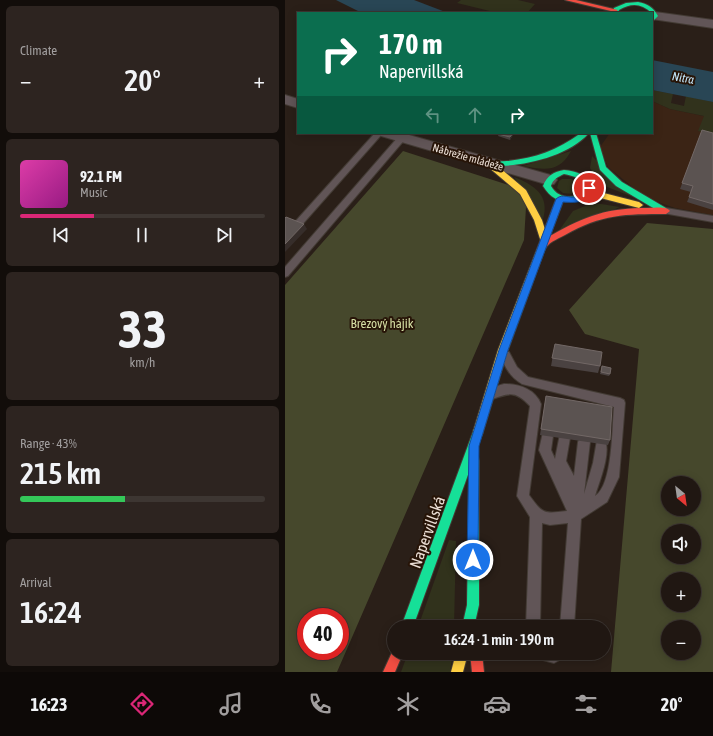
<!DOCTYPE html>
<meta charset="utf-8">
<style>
:root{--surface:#201712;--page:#2d2420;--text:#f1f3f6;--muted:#a29f9f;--line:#3d3632;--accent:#db2777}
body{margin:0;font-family:"Asap Condensed",sans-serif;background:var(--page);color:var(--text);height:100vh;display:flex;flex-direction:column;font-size:15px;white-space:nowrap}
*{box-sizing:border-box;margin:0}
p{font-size:13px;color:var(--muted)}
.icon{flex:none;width:22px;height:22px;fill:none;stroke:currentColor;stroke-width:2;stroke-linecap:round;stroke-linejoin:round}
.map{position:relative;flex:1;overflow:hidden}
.side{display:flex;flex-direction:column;gap:6px;padding:6px;background:#120d0a;width:285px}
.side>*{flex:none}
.guide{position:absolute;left:12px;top:12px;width:356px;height:122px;border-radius:0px;box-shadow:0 2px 10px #0003,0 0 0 1px var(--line);background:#0b6e4f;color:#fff;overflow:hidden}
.needle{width:26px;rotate:151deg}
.tools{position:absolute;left:376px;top:476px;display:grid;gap:8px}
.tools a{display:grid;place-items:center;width:40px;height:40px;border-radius:50%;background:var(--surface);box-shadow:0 2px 10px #0003,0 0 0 1px var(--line);font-size:20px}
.speed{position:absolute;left:12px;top:608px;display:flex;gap:8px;font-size:20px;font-weight:700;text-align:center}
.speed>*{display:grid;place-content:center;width:52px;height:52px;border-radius:50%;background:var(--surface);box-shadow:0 2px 10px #0003,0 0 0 1px var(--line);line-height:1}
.speed .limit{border:6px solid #d22;background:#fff;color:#111}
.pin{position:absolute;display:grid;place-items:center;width:34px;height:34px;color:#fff;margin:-17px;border:2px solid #fff;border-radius:50%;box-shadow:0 1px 4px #0007}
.me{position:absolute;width:44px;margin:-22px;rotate:0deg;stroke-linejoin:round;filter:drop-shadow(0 0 3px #0008)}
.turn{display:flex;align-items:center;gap:14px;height:84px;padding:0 16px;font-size:18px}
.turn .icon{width:52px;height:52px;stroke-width:2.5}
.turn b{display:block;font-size:28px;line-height:34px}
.lanes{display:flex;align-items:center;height:38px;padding:0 16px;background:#0003;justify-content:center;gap:20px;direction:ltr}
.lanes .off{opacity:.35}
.big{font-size:30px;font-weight:600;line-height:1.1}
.side .widget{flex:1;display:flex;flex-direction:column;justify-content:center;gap:6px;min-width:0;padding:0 14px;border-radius:6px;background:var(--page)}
.side .dial{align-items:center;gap:0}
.dial b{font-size:52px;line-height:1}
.song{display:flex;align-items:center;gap:12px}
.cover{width:48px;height:48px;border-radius:6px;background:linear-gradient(135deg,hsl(320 70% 55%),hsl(310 70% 35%))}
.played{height:4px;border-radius:2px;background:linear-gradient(90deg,var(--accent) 30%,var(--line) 30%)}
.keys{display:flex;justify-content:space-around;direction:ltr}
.heat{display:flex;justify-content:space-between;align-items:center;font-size:22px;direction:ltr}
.charge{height:6px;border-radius:3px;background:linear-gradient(90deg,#34c759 43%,var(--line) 0)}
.trip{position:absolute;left:102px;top:620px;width:224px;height:40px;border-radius:20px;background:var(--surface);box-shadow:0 2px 10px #0003,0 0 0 1px var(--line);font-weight:600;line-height:40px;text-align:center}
.tab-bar{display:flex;height:64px;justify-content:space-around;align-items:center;background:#0d0907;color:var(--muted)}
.tab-bar .icon{width:28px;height:28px}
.tab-bar .on{color:var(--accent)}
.tab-bar b{font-size:18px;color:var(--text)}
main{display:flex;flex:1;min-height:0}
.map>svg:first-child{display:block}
.built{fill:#3b2415}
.green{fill:#31321c}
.forest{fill:#46482c;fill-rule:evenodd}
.water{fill:#294655}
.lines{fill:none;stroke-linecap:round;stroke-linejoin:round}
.lane-casing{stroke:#433b34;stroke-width:2}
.street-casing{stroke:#433b34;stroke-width:2}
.fast-casing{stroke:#433b34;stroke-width:2}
.slow-casing{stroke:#433b34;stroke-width:2}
.jam-casing{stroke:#433b34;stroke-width:2}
.lane{fill:#615557;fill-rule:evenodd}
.street{fill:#615557;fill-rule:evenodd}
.fast{fill:#16e098;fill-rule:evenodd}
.slow{fill:#ffcf43;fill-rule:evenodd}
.jam{fill:#f24e42;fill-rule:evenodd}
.wall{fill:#4a4241}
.shaded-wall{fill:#362d2a}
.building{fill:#5b5351;stroke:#726866}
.route{fill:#1a73e8;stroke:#114b97}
.labels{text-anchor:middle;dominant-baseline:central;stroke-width:4;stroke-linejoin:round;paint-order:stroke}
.far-street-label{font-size:11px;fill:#ebded5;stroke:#271407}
.far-water-label{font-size:12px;font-style:italic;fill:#c6eaff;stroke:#271407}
.park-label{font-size:13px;fill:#d5dea3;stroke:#271407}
.near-street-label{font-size:16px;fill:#ebded5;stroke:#271407}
</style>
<main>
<section class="side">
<div class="widget"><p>Climate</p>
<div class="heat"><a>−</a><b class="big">20°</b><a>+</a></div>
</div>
<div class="widget">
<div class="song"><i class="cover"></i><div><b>92.1 FM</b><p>Music</p></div></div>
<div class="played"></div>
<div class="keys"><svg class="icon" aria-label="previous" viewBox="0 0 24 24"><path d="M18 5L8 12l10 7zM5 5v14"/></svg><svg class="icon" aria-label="pause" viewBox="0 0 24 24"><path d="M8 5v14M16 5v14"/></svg><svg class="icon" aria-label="next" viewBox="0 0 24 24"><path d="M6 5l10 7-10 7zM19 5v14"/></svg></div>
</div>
<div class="widget dial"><b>33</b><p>km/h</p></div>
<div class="widget"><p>Range · 43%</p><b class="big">215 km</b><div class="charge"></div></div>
<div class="widget"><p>Arrival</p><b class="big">16:24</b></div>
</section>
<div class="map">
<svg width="428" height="672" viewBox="0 0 428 672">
<rect width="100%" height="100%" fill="#2a1f18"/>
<polygon class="built" points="367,101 385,109 428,118 428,215 390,208 373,202 356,194 323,167 315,147 325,133 367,133"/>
<g class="green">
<polygon points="176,0 233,0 250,4 242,13 213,13 172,3"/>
<polygon points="367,90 388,94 386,103 399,106 401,96 428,102 428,134 413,131 419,116 385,109 367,101"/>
<path d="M286 151C274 173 260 170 238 166Z"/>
<polygon points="307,156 348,197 317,185 305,168"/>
<path d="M229 177C249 185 265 195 258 219Z"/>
<polygon points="277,179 286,179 292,182 295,189 288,194 278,193 272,188 274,181"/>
<polygon points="305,204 316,204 335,207 273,232 288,211"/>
<polygon points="164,540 171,541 169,627 133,627"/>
<polygon points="123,653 168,653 165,672 116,672"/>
</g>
<g class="forest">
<path d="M118 151 242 191 239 240 52 672H0V285ZM21 617H55V651H21Z"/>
<path d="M362 223 428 229V672H326L354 349 300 334 284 310ZM383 483H409V509H383ZM383 531H409V557H383ZM383 579H409V605H383ZM383 627H409V653H383Z"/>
</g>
<g class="water">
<polygon points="51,0 129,0 163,13 77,13"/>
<polygon points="367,60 428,72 428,102 367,90"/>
</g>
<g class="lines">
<defs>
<g id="lane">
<polygon points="90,133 98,133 15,227 9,227 8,225 9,223"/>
<polygon points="114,136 120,136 121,138 3,276 0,277 0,267"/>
<polygon points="381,208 428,216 428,222 378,213 377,211"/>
<path d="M220 351 224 352 232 367 243 377 335 398 339 400 340 403 334 477 322 502 296 519 289 627H275L283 523 265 525 257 523 255 627H241L245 517 232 496 245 406C230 390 224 393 205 400L201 398 200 395 201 392C207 389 213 385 219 384 234 384 250 389 256 404L244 495C258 514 258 514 282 511L254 450 258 432 262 431 266 432 268 436 266 450 270 459 275 434 279 433 283 434 285 438 281 461 289 476 293 442 295 438 299 437 303 438 305 442 299 494 308 463 312 440 316 439 320 440C326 454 314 482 310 496 328 485 327 427 329 407L237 384C225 377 220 367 215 355L216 352Z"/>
<polygon points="249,653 280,653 278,658 269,663 251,658"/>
</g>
<g id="street">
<polygon points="370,12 428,20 428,28 367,19 367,13"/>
<polygon points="0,95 13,99 13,108 0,104"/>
<polygon points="94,133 117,133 269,176 272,180 269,184 264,185 96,136"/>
</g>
<g id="fast">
<path d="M353 2C363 4 368 7 373 16L367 22V13C356 4 348 2 334 10L333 13H327L329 8 341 3Z"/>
<path d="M296 133H304C285 155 244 165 216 166 211 166 205 167 201 164L205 162C241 161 267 154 296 133Z"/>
<polygon points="305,133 311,133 321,167 337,182 381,208 381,212 375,212 331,186 315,170"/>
<path d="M279 170C292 171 303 175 308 188L302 199C283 204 269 204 258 186 262 175 269 172 279 170ZM279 174C289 176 297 178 300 188L296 195C284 198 273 198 266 186 268 179 273 177 279 174Z"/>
<polygon points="193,427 197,429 198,432 189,456 193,457 194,461 194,605 189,627 177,627 182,605 184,472 128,627 116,627 188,432 189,429"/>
</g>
<g id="slow">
<polygon points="202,162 208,162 241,190 257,220 264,242 263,244 257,244 256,242 249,220 235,194 202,166"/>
<polygon points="303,189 354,202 358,205 354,208 300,194 300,190"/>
<polygon points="256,246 260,249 223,350 198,432 197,435 193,437 189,435 188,432 213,350 252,249"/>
<polygon points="171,653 183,653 178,672 166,672"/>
</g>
<g id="jam">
<polygon points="280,0 291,0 333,10 330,12"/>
<path d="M275 196 279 199 265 236C302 215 322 208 364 208 371 208 381 206 385 211L381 214C340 214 317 214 280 235 271 240 263 242 259 251H253L252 249 271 199Z"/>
<polygon points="109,648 109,653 118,653 110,672 98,672"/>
<polygon points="185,653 197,653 199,672 187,672"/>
</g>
</defs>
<use href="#lane" class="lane-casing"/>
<use href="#street" class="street-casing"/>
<use href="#fast" class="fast-casing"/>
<use href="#slow" class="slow-casing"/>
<use href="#jam" class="jam-casing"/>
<use href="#lane" class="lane"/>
<use href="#street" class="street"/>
<use href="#fast" class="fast"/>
<use href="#slow" class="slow"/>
<use href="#jam" class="jam"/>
</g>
<g class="wall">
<polygon points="417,130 428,133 428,210 402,202 406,192 395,189"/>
<polygon points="214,133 229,133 225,140 213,136"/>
<polygon points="270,344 315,366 313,373 266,366"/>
<polygon points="317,366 325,374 324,376 315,374"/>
<polygon points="261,396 325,440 323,445 255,435"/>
</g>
<g class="shaded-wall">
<polygon points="228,133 229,133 225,140 225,137"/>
<polygon points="19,224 22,229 0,252 0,244"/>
</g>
<g class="building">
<polygon points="417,130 428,133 428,204 404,197 408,186 397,183"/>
<polygon points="214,133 228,133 225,137 213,134"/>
<polygon points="1,217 19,224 0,244 0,218"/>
<polygon points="270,344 317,352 315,366 267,358"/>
<polygon points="317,366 326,368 325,374 316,372"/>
<polygon points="261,396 327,407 325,440 256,429"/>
</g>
<path class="route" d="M304 185 308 188C299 203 295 203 278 202L223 350 194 446 193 560 192 564 188 565 184 564 182 560 184 446 214 350 271 199C281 190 289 207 301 186Z"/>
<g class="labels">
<g class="far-street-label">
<text transform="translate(183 157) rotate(16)">Nábrežie mládeže</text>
</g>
<g class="far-water-label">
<text transform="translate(398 78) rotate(10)">Nitra</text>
</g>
<g class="park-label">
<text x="97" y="323">Brezový hájik</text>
</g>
<g class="near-street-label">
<text transform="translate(142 532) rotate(-70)">Napervillská</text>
</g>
</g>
</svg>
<div class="tools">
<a><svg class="needle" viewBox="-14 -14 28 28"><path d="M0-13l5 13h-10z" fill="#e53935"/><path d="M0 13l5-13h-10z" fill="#a29f9f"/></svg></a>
<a><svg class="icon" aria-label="sound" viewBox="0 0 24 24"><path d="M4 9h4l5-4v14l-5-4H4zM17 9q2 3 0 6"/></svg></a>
<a>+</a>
<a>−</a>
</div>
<div class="speed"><div class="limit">40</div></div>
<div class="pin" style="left:304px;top:188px;background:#d93025"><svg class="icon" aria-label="arrive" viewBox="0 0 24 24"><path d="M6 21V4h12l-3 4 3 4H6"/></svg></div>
<svg class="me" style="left:188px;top:560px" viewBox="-20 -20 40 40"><circle r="17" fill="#1a73e8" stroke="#fff" stroke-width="3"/><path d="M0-11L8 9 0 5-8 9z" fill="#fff"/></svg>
<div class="trip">16:24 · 1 min · 190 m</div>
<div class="guide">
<div class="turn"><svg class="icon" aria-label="right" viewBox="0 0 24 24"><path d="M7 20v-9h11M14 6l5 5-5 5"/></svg><div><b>170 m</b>Napervillská</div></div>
<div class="lanes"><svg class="icon off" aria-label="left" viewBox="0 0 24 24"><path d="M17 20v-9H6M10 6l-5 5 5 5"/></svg><svg class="icon off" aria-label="ahead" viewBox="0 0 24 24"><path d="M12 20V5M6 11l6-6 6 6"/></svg><svg class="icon" aria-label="right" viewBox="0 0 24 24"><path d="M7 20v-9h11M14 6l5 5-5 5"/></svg></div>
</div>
</div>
</main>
<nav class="tab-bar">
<b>16:23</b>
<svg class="icon on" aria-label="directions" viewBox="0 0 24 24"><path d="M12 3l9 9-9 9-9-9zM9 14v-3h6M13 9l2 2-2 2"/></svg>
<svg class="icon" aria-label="music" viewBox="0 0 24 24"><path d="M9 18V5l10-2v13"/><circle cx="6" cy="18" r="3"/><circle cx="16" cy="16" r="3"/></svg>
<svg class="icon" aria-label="phone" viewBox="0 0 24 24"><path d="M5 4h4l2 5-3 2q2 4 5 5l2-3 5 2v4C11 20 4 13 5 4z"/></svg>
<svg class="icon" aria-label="climate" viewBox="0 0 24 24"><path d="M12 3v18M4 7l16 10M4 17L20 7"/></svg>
<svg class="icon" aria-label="car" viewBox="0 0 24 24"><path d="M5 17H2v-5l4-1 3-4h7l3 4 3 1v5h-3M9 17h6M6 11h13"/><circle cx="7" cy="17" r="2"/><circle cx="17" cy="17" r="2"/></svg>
<svg class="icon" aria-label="filters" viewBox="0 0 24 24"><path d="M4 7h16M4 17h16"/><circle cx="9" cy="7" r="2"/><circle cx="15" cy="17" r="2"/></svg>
<b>20°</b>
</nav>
